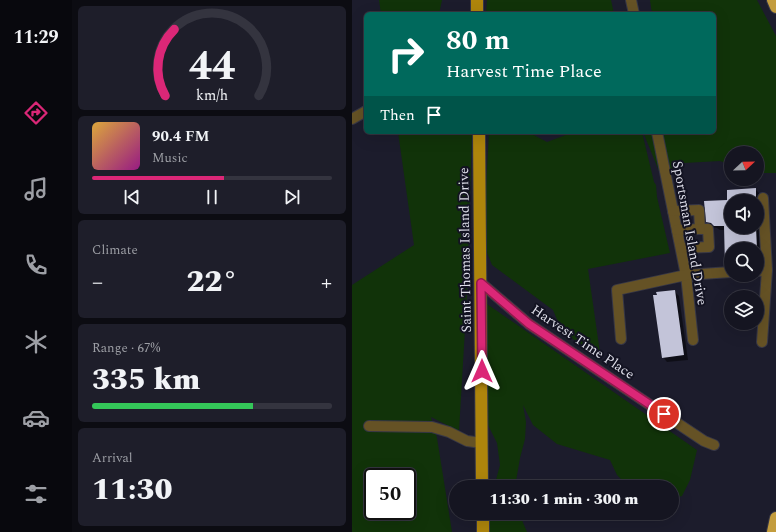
<!DOCTYPE html>
<meta charset="utf-8">
<style>
:root{--surface:#151521;--page:#1e1e2a;--text:#f1f3f6;--muted:#9d9fa5;--line:#34343f;--accent:#db2777}
body{margin:0;font-family:Spectral,serif;background:var(--page);color:var(--text);height:100vh;display:flex;flex-direction:column;font-size:15px;white-space:nowrap}
*{box-sizing:border-box;margin:0}
p{font-size:13px;color:var(--muted)}
.icon{flex:none;width:22px;height:22px;fill:none;stroke:currentColor;stroke-width:2;stroke-linecap:round;stroke-linejoin:round}
.map{position:relative;flex:1;overflow:hidden}
.details{display:flex;flex-direction:column;gap:6px;padding:6px;background:#0c0c12;width:280px}
.details>*{flex:none}
.banner{position:absolute;left:12px;top:12px;width:352px;height:122px;border-radius:6px;box-shadow:0 4px 16px #0002,0 0 0 1px var(--line);background:#00695c;color:#fff;overflow:hidden}
.needle{width:26px;rotate:68deg}
.buttons{position:absolute;left:372px;top:146px;display:grid;gap:8px}
.buttons a{display:grid;place-items:center;width:40px;height:40px;border-radius:50%;background:var(--surface);box-shadow:0 4px 16px #0002,0 0 0 1px var(--line);font-size:20px}
.speed{position:absolute;left:12px;top:468px;display:flex;gap:8px;font-size:20px;font-weight:700;text-align:center}
.speed>*{display:grid;place-content:center;width:52px;height:52px;border-radius:50%;background:var(--surface);box-shadow:0 4px 16px #0002,0 0 0 1px var(--line);line-height:1}
.speed .limit{border:2px solid #111;border-radius:6px;background:#fff;color:#111}
.pin{position:absolute;display:grid;place-items:center;width:34px;height:34px;color:#fff;margin:-17px;border:2px solid #fff;border-radius:50%;box-shadow:0 1px 4px #0007}
.me{position:absolute;width:44px;margin:-22px;rotate:0deg;stroke-linejoin:round;filter:drop-shadow(0 0 3px #0008)}
.turn{display:flex;align-items:center;gap:14px;height:84px;padding:0 16px;font-size:18px}
.turn .icon{width:52px;height:52px;stroke-width:2.5}
.turn b{display:block;font-size:28px;line-height:34px}
.then{display:flex;align-items:center;height:38px;padding:0 16px;background:#0003;gap:8px;font-size:15px}
.big{font-size:30px;font-weight:800;line-height:1.1}
.details .widget{flex:1;display:flex;flex-direction:column;justify-content:center;gap:6px;min-width:0;padding:0 14px;border-radius:6px;background:var(--page)}
.details .dial{align-items:center;gap:0}
.dial svg{height:104px;overflow:visible;fill:none;stroke:var(--line);stroke-width:7;stroke-linecap:round;text-anchor:middle}
.dial text{fill:var(--text);stroke:none}
.song{display:flex;align-items:center;gap:12px}
.cover{width:48px;height:48px;border-radius:6px;background:linear-gradient(135deg,hsl(40 70% 55%),hsl(310 70% 35%))}
.played{height:4px;border-radius:2px;background:linear-gradient(90deg,var(--accent) 55%,var(--line) 55%)}
.keys{display:flex;justify-content:space-around;direction:ltr}
.heat{display:flex;justify-content:space-between;align-items:center;font-size:22px;direction:ltr}
.charge{height:6px;border-radius:3px;background:linear-gradient(90deg,#34c759 67%,var(--line) 0)}
.trip{position:absolute;left:97px;top:480px;width:230px;height:40px;border-radius:20px;background:var(--surface);box-shadow:0 4px 16px #0002,0 0 0 1px var(--line);font-weight:800;line-height:40px;text-align:center}
main{display:flex;flex:1;min-height:0}
.menu{display:flex;flex-direction:column;width:72px;justify-content:space-around;align-items:center;background:#08080d;color:var(--muted)}
.menu .icon{width:28px;height:28px}
.menu .current{color:var(--accent)}
.menu b{font-size:18px;color:var(--text)}
.map>svg:first-child{display:block}
.green{fill:#113309;fill-rule:evenodd}
.shadow{fill:#0007;fill-rule:evenodd}
.building{fill:#c3c4d9}
.lines{fill:none;stroke-linecap:round;stroke-linejoin:round}
.minor-casing{stroke:#373746;stroke-width:12}
.major-casing{stroke:#373746;stroke-width:14}
.highway-casing{stroke:#373746;stroke-width:14}
.minor{stroke:#655225;stroke-width:10}
.major{stroke:#ae850c;stroke-width:12}
.highway{stroke:#c39c3d;stroke-width:12}
.route-casing{stroke:#8e194d;stroke-width:10}
.route{stroke:#db2777;stroke-width:7}
.labels{text-anchor:middle;dominant-baseline:central;stroke-width:4;stroke-linejoin:round;paint-order:stroke}
.street-label{font-size:14px;fill:#dddde8;stroke:#131322}
</style>
<main>
<nav class="menu">
<b>11:29</b>
<svg class="icon current" aria-label="directions" viewBox="0 0 24 24"><path d="M12 3l9 9-9 9-9-9zM9 14v-3h6M13 9l2 2-2 2"/></svg>
<svg class="icon" aria-label="music" viewBox="0 0 24 24"><path d="M9 18V5l10-2v13"/><circle cx="6" cy="18" r="3"/><circle cx="16" cy="16" r="3"/></svg>
<svg class="icon" aria-label="phone" viewBox="0 0 24 24"><path d="M5 4h4l2 5-3 2q2 4 5 5l2-3 5 2v4C11 20 4 13 5 4z"/></svg>
<svg class="icon" aria-label="climate" viewBox="0 0 24 24"><path d="M12 3v18M4 7l16 10M4 17L20 7"/></svg>
<svg class="icon" aria-label="car" viewBox="0 0 24 24"><path d="M5 17H2v-5l4-1 3-4h7l3 4 3 1v5h-3M9 17h6M6 11h13"/><circle cx="7" cy="17" r="2"/><circle cx="17" cy="17" r="2"/></svg>
<svg class="icon" aria-label="filters" viewBox="0 0 24 24"><path d="M4 7h16M4 17h16"/><circle cx="9" cy="7" r="2"/><circle cx="15" cy="17" r="2"/></svg>
</nav>
<section class="details">
<div class="widget dial"><svg viewBox="0 0 100 80">
<path d="M14 69A42 42 0 1 1 86 69"/>
<path d="M14 69A42 42 0 0 1 21 18" stroke="#db2777"/>
<text x="50" y="56" font-size="32" font-weight="700">44</text>
<text x="50" y="72" font-size="11">km/h</text>
</svg></div>
<div class="widget">
<div class="song"><i class="cover"></i><div><b>90.4 FM</b><p>Music</p></div></div>
<div class="played"></div>
<div class="keys"><svg class="icon" aria-label="previous" viewBox="0 0 24 24"><path d="M18 5L8 12l10 7zM5 5v14"/></svg><svg class="icon" aria-label="pause" viewBox="0 0 24 24"><path d="M8 5v14M16 5v14"/></svg><svg class="icon" aria-label="next" viewBox="0 0 24 24"><path d="M6 5l10 7-10 7zM19 5v14"/></svg></div>
</div>
<div class="widget"><p>Climate</p>
<div class="heat"><a>−</a><b class="big">22°</b><a>+</a></div>
</div>
<div class="widget"><p>Range · 67%</p><b class="big">335 km</b><div class="charge"></div></div>
<div class="widget"><p>Arrival</p><b class="big">11:30</b></div>
</section>
<div class="map">
<svg width="424" height="532" viewBox="0 0 424 532">
<rect width="100%" height="100%" fill="#1c1c2c"/>
<g class="green">
<polygon points="27,0 90,0 87,14 29,14"/>
<polygon points="135,0 259,0 262,14 134,14"/>
<polygon points="298,0 405,0 424,36 424,173 405,173 405,153 379,153 379,165 368,161 332,163 309,176 291,132 362,132 362,14 300,14"/>
<path d="M46 132H120L115 295 107 431 79 417 85 438 100 532H0V285L62 245ZM21 477H55V511H21Z"/>
<polygon points="137,132 173,132 178,133 195,142 222,132 290,132 302,182 304,185 305,197 318,253 236,269 248,353 232,347 210,331 201,310 140,265 131,243"/>
<polygon points="135,304 345,450 338,480 330,496 320,499 320,487 277,487 265,475 258,460 205,444 181,425 171,405 174,422 173,439 168,458 163,487 142,487 148,465 145,443 133,419 135,398"/>
<polygon points="134,513 167,513 175,532 132,532"/>
</g>
<g class="shadow">
<path d="M403 189 408 194 410 269 405 272V249H379V270L374 265 373 230H368L365 228 360 227 355 222 376 201ZM379 201H405V227H379Z"/>
<polygon points="322,291 327,296 336,360 315,362 311,357"/>
</g>
<g class="building">
<polygon points="404,188 404,201 379,201 379,227 404,227 405,249 379,249 379,266 373,266 372,226 362,226 359,223 354,222 352,201 375,200 375,190"/>
<polygon points="323,290 332,355 310,358 301,295 305,295 304,292"/>
</g>
<g class="lines">
<defs>
<g id="minor">
<polyline points="279,0 282,14"/>
<polyline points="0,119 14,111"/>
<polyline points="305,132 334,275 341,340"/>
<polyline points="411,198 415,270"/>
<polyline points="321,211 347,210 348,229 356,229 357,247 329,248"/>
<polyline points="325,230 348,229"/>
<polyline points="405,271 415,270 410,342"/>
<polyline points="129,283 177,324 352,441 362,445"/>
<polyline points="269,339 265,290 334,275 379,272"/>
<polyline points="17,426 80,427 97,432 115,441 130,443"/>
</g>
<g id="major">
<polyline points="125,0 125,14"/>
<polyline points="127,132 130,487"/>
<polyline points="131,513 131,532"/>
</g>
<g id="highway">
<polyline points="421,0 424,7"/>
<polyline points="421,532 424,518"/>
</g>
</defs>
<use href="#minor" class="minor-casing"/>
<use href="#major" class="major-casing"/>
<use href="#highway" class="highway-casing"/>
<use href="#minor" class="minor"/>
<use href="#major" class="major"/>
<use href="#highway" class="highway"/>
</g>
<g class="lines">
<defs>
<polyline id="route" points="130,371 129,283 177,324 312,414"/>
</defs>
<use href="#route" class="route-casing"/>
<use href="#route" class="route"/>
</g>
<g class="labels">
<g class="street-label">
<text transform="translate(338 233) rotate(80)">Sportsman Island Drive</text>
<text transform="translate(113 250) rotate(-91)">Saint Thomas Island Drive</text>
<text transform="translate(231 342) rotate(34)">Harvest Time Place</text>
</g>
</g>
</svg>
<div class="buttons">
<a><svg class="needle" viewBox="-14 -14 28 28"><path d="M0-13l5 13h-10z" fill="#e53935"/><path d="M0 13l5-13h-10z" fill="#9d9fa5"/></svg></a>
<a><svg class="icon" aria-label="sound" viewBox="0 0 24 24"><path d="M4 9h4l5-4v14l-5-4H4zM17 9q2 3 0 6"/></svg></a>
<a><svg class="icon" aria-label="search" viewBox="0 0 24 24"><circle cx="10" cy="10" r="6"/><path d="M15 15l6 6"/></svg></a>
<a><svg class="icon" aria-label="layers" viewBox="0 0 24 24"><path d="M12 4l9 5-9 5-9-5zM3 14l9 5 9-5"/></svg></a>
</div>
<div class="speed"><div class="limit">50</div></div>
<div class="pin" style="left:312px;top:414px;background:#d93025"><svg class="icon" aria-label="arrive" viewBox="0 0 24 24"><path d="M6 21V4h12l-3 4 3 4H6"/></svg></div>
<svg class="me" style="left:130px;top:371px" viewBox="-20 -20 40 40"><path d="M0-17L14 15 0 8-14 15z" fill="#db2777" stroke="#fff" stroke-width="4"/></svg>
<div class="trip">11:30 · 1 min · 300 m</div>
<div class="banner">
<div class="turn"><svg class="icon" aria-label="right" viewBox="0 0 24 24"><path d="M7 20v-9h11M14 6l5 5-5 5"/></svg><div><b>80 m</b>Harvest Time Place</div></div>
<div class="then">Then<svg class="icon" aria-label="arrive" viewBox="0 0 24 24"><path d="M6 21V4h12l-3 4 3 4H6"/></svg></div>
</div>
</div>
</main>
